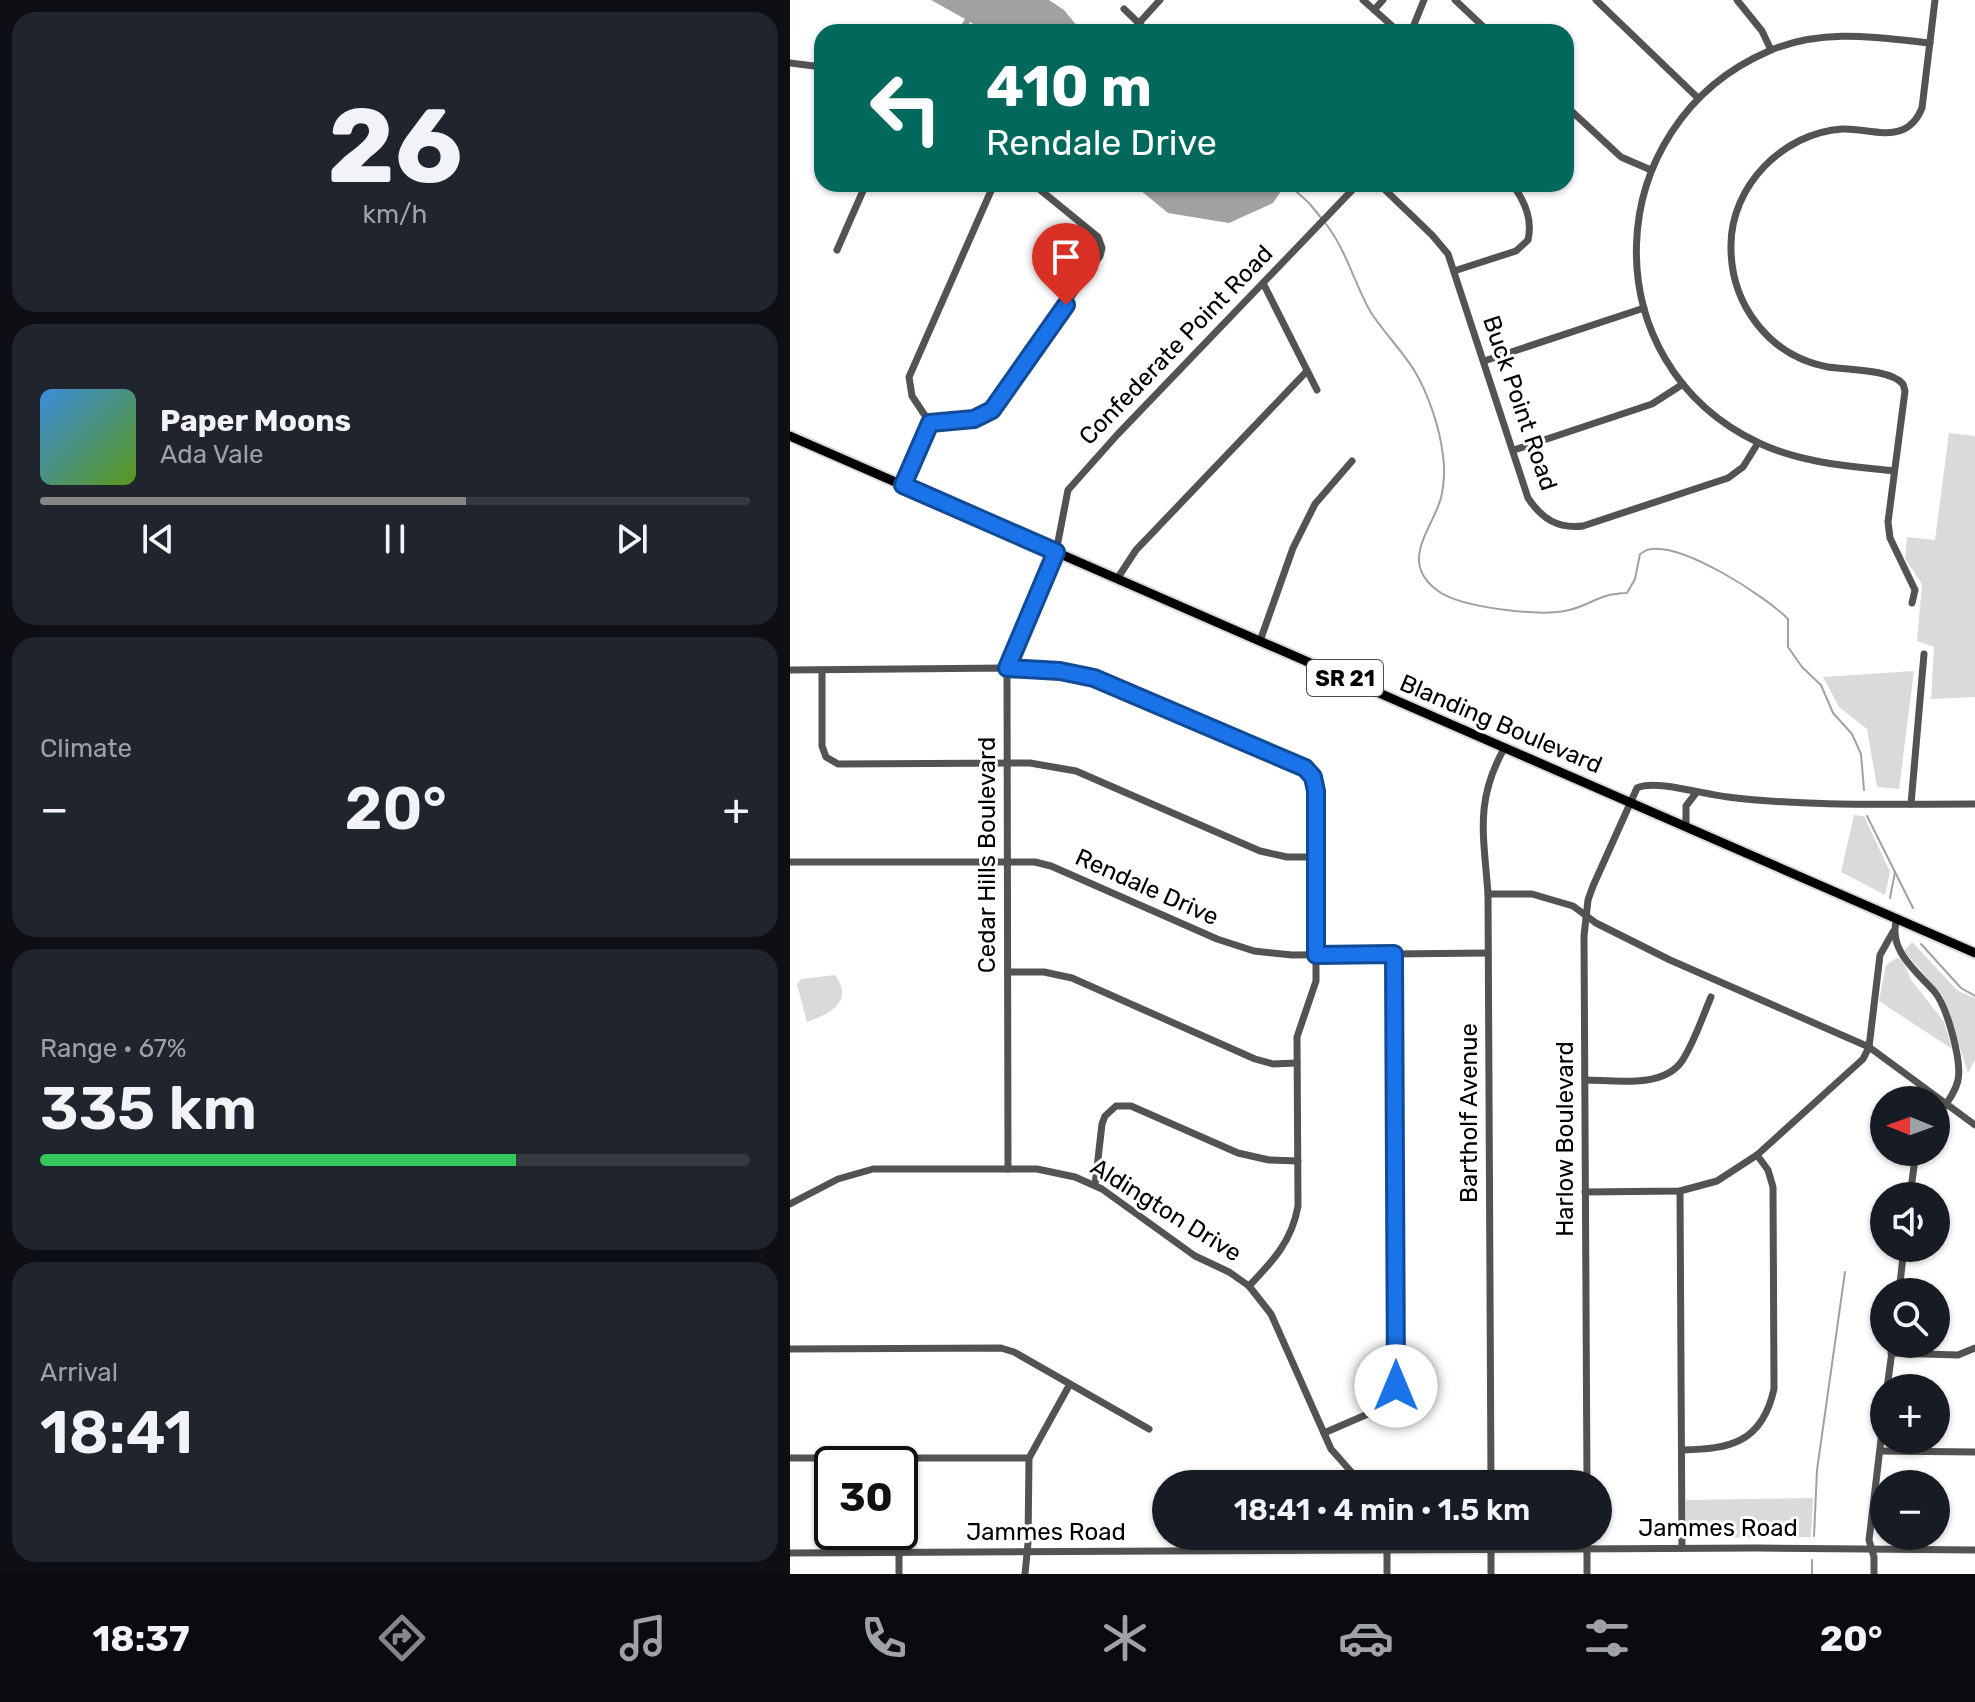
<!DOCTYPE html>
<meta charset="utf-8">
<style>
:root{--surface:#171b24;--page:#20242c;--text:#f1f3f6;--muted:#9ea1a6;--line:#363941;--accent:#858687}
body{margin:0;font-family:Rubik,sans-serif;background:var(--page);color:var(--text);height:100vh;display:flex;flex-direction:column;font-size:30px;white-space:nowrap}
*{box-sizing:border-box;margin:0}
p{font-size:26px;color:var(--muted)}
.icon{flex:none;width:44px;height:44px;fill:none;stroke:currentColor;stroke-width:2;stroke-linecap:round;stroke-linejoin:round}
.map{position:relative;flex:1;overflow:hidden}
.side{display:flex;flex-direction:column;gap:12px;padding:12px;background:#0d0f14;width:790px}
.side>*{flex:none}
.guide{position:absolute;left:24px;top:24px;width:760px;height:168px;border-radius:24px;box-shadow:0 2px 6px #0004;background:#00695c;color:#fff;overflow:hidden}
.needle{width:52px;rotate:271deg}
.controls{position:absolute;left:1080px;top:1086px;display:grid;gap:16px}
.controls a{display:grid;place-items:center;width:80px;height:80px;border-radius:50%;background:var(--surface);box-shadow:0 2px 6px #0004;font-size:40px}
.speed{position:absolute;left:24px;top:1446px;display:flex;gap:16px;font-size:40px;font-weight:700;text-align:center}
.speed>*{display:grid;place-content:center;width:104px;height:104px;border-radius:50%;background:var(--surface);box-shadow:0 2px 6px #0004;line-height:1}
.speed .limit{border:4px solid #111;border-radius:12px;background:#fff;color:#111}
.pin{position:absolute;display:grid;place-items:center;width:68px;height:68px;color:#fff;margin:-82px -34px;border-radius:50% 50% 50% 0;rotate:-45deg;box-shadow:0 0 8px #0007}
.pin .icon{rotate:45deg}
.me{position:absolute;width:88px;margin:-44px;rotate:0deg;stroke-linejoin:round;filter:drop-shadow(0 0 6px #0008)}
.turn{display:flex;align-items:center;gap:28px;height:168px;padding:0 40px;font-size:36px}
.turn .icon{width:104px;height:104px;stroke-width:2.5}
.turn b{display:block;font-size:56px;line-height:68px}
.big{font-size:60px;font-weight:600;line-height:1.1}
.side .card{flex:1;display:flex;flex-direction:column;justify-content:center;gap:12px;min-width:0;padding:0 28px;border-radius:24px;background:var(--page)}
.side .dial{align-items:center;gap:0}
.dial b{font-size:104px;line-height:1}
.song{display:flex;align-items:center;gap:24px}
.cover{width:96px;height:96px;border-radius:12px;background:linear-gradient(135deg,hsl(210 70% 55%),hsl(90 70% 35%))}
.played{height:8px;border-radius:4px;background:linear-gradient(90deg,var(--accent) 60%,var(--line) 60%)}
.keys{display:flex;justify-content:space-around;direction:ltr}
.heat{display:flex;justify-content:space-between;align-items:center;font-size:44px;direction:ltr}
.charge{height:12px;border-radius:6px;background:linear-gradient(90deg,#34c759 67%,var(--line) 0)}
.trip{position:absolute;left:362px;top:1470px;width:460px;height:80px;border-radius:40px;background:var(--surface);box-shadow:0 2px 6px #0004;font-weight:600;line-height:80px;text-align:center}
.tab-bar{display:flex;height:128px;justify-content:space-around;align-items:center;background:#090b0e;color:var(--muted)}
.tab-bar .icon{width:56px;height:56px}
.tab-bar .active{color:var(--accent)}
.tab-bar b{font-size:36px;color:var(--text)}
main{display:flex;flex:1;min-height:0}
.map>svg:first-child{display:block}
.green{fill:#dadada}
.water{fill:#a1a1a1}
.lines{fill:none;stroke-linecap:round;stroke-linejoin:round}
.stream{stroke:#a1a1a1;stroke-width:2}
.major-casing{stroke:#dbdbdb;stroke-width:13}
.minor{stroke:#535353;stroke-width:7}
.major{stroke:#000;stroke-width:9}
.route-casing{stroke:#114b97;stroke-width:20}
.route{stroke:#1a73e8;stroke-width:14}
.labels{text-anchor:middle;dominant-baseline:central;stroke-width:6;stroke-linejoin:round;paint-order:stroke}
.shield{fill:#fff;stroke:#4c4c4c;stroke-width:2}
.shield-label{font-size:22px;font-weight:bold;fill:#000}
.street-label{font-size:24px;fill:#000;stroke:#fff}
</style>
<main>
<section class="side">
<div class="card dial"><b>26</b><p>km/h</p></div>
<div class="card">
<div class="song"><i class="cover"></i><div><b>Paper Moons</b><p>Ada Vale</p></div></div>
<div class="played"></div>
<div class="keys"><svg class="icon" aria-label="previous" viewBox="0 0 24 24"><path d="M18 5L8 12l10 7zM5 5v14"/></svg><svg class="icon" aria-label="pause" viewBox="0 0 24 24"><path d="M8 5v14M16 5v14"/></svg><svg class="icon" aria-label="next" viewBox="0 0 24 24"><path d="M6 5l10 7-10 7zM19 5v14"/></svg></div>
</div>
<div class="card"><p>Climate</p>
<div class="heat"><a>−</a><b class="big">20°</b><a>+</a></div>
</div>
<div class="card"><p>Range · 67%</p><b class="big">335 km</b><div class="charge"></div></div>
<div class="card"><p>Arrival</p><b class="big">18:41</b></div>
</section>
<div class="map">
<svg width="1185" height="1574" viewBox="0 0 1185 1574">
<rect width="100%" height="100%" fill="#fff"/>
<g class="green">
<polygon points="1159,433 1185,436 1185,697 1141,699 1144,647 1127,641 1132,584 1115,559 1117,537 1145,540"/>
<polygon points="1124,671 1109,789 1087,787 1077,729 1049,707 1033,677"/>
<polygon points="1064,815 1074,816 1100,872 1095,895 1051,872"/>
<polygon points="1122,942 1168,991 1185,998 1185,1060 1178,1073 1153,996 1114,951"/>
<polygon points="1107,958 1112,960 1122,981 1154,1022 1162,1049 1089,1001 1096,965"/>
<path d="M45 975C65 1002 39 1014 17 1022L7 984 11 979Z"/>
<polygon points="1023,1498 1021,1537 897,1538 896,1535 896,1500"/>
</g>
<g class="water">
<polygon points="141,0 259,0 274,10 292,32 196,32 180,22 175,30 170,27 175,19"/>
<polygon points="347,184 496,184 483,203 439,223 378,213 350,190"/>
</g>
<g class="lines">
<g class="stream">
<polyline points="498,184 519,203 532,219"/>
<path d="M536 224C556 250 564 282 580 311 593 332 611 349 624 370 638 393 650 428 653 456 655 469 654 484 651 498 642 530 608 562 648 591 672 608 751 617 779 610 804 604 807 594 837 593L845 579 850 554C854 552 857 549 861 549 895 544 975 596 998 619V647L1012 667 1031 685 1043 713 1062 734 1071 754 1074 790"/>
<polyline points="1077,816 1123,908"/>
<polyline points="1100,898 1105,872"/>
<polyline points="1131,944 1171,988 1185,996"/>
<polyline points="1024,1536 1027,1470 1055,1272"/>
<polyline points="1022,1560 1022,1574"/>
</g>
<defs>
<polyline id="major" points="0,436 1185,953"/>
</defs>
<use href="#major" class="major-casing"/>
<g class="minor">
<polyline points="573,0 609,32"/>
<polyline points="665,0 699,32"/>
<polyline points="806,0 908,98"/>
<polyline points="947,0 972,31 981,50"/>
<polyline points="334,9 358,32"/>
<polyline points="584,10 593,0"/>
<polyline points="349,23 370,0"/>
<polyline points="621,32 634,0"/>
<polyline points="0,63 32,67"/>
<polyline points="776,106 831,157 861,170"/>
<path d="M589 184 642 235 658 254 738 498C752 519 768 529 793 526L938 478 953 467 968 443"/>
<polyline points="47,250 76,184"/>
<path d="M664 271 726 251 738 240C743 219 735 201 722 184"/>
<polyline points="473,283 527,390"/>
<polyline points="694,361 854,308"/>
<polyline points="140,423 184,419 202,410 310,256 312,248 308,237 243,184"/>
<polyline points="140,423 122,396 119,377 204,184"/>
<polyline points="724,450 862,404 893,384"/>
<path d="M1104 471C1059 466 1011 463 969 443 799 363 809 124 979 51 1031 28 1086 37 1140 43"/>
<polyline points="113,485 140,423"/>
<polyline points="327,579 346,550 517,371"/>
<path d="M1122 603 1125 590 1100 538 1098 522 1115 391 1113 384C1100 369 1058 370 1038 367 979 356 940 304 941 245 941 186 993 133 1052 129 1071 128 1094 137 1112 130 1122 126 1128 118 1132 108L1145 0"/>
<polyline points="470,641 503,548 525,504 562,461"/>
<path d="M0 670 217 668 270 671 324 685 515 768 523 777 526 791V981L507 1037 508 1206C502 1241 483 1261 459 1286"/>
<polyline points="32,670 32,746 36,757 48,764 240,763 286,771 470,851 497,857 525,857"/>
<polyline points="1121,804 1134,654"/>
<polyline points="896,827 896,806 906,793"/>
<polyline points="0,862 245,862 261,866 427,939 464,951 502,955 698,953"/>
<polyline points="698,894 742,894 783,906 806,923 880,960 1079,1047 1185,1125"/>
<path d="M1107 918C1097 949 1125 970 1144 991 1157 1006 1172 1061 1168 1080 1165 1094 1154 1106 1146 1118"/>
<polyline points="218,972 254,972 282,978 465,1059 483,1064 507,1063"/>
<path d="M795 1080C823 1080 873 1089 892 1061 904 1043 912 1018 921 997"/>
<polyline points="218,1169 217,668 266,552 278,490 327,435 568,184"/>
<polyline points="305,1185 312,1124 315,1116 326,1106 341,1106 448,1153 479,1160 508,1161"/>
<polyline points="890,1191 892,1548"/>
<polyline points="795,1192 890,1191 927,1181 967,1155 1073,1059 1079,1047 1090,955 1103,932"/>
<polyline points="1120,1196 1126,1152"/>
<polyline points="0,1204 48,1179 83,1169 247,1169 285,1177 312,1189 405,1256 439,1272 459,1286 481,1314 541,1449 572,1484"/>
<polyline points="1109,1292 1114,1248"/>
<polyline points="0,1349 211,1348 224,1352 359,1429"/>
<polyline points="1101,1353 1168,1355 1185,1348"/>
<polyline points="1097,1388 1103,1344"/>
<polyline points="534,1433 594,1407 600,1402 605,1391 604,954"/>
<path d="M892 1450C940 1449 972 1443 984 1389L983 1187 978 1170 967 1155"/>
<polyline points="1090,1451 1185,1452"/>
<polyline points="0,1458 239,1458"/>
<path d="M701 1484 698 894C694 836 684 801 715 747"/>
<path d="M797 1484 794 936 798 900 803 886 847 788C866 779 915 795 938 797 1020 807 1103 804 1185 804"/>
<polyline points="597,1536 597,1574"/>
<polyline points="701,1536 701,1574"/>
<polyline points="797,1536 797,1574"/>
<polyline points="0,1553 966,1548 1185,1550"/>
<polyline points="109,1574 109,1553"/>
<polyline points="235,1574 238,1543 239,1458 280,1384"/>
<polyline points="1084,1574 1084,1557 1079,1540 1094,1415"/>
</g>
<use href="#major" class="major"/>
</g>
<g class="lines">
<defs>
<polyline id="route" points="276,305 202,410 184,419 140,423 113,485 266,552 217,668 270,671 304,678 515,768 523,777 526,791 526,955 604,954 606,1386"/>
</defs>
<use href="#route" class="route-casing"/>
<use href="#route" class="route"/>
</g>
<g class="labels">
<rect class="shield" x="517" y="660" width="76" height="36" rx="6"/>
<g class="shield-label">
<text x="555" y="678">SR 21</text>
</g>
<g class="street-label">
<text transform="translate(386 345) rotate(-46)">Confederate Point Road</text>
<text transform="translate(730 403) rotate(71)">Buck Point Road</text>
<text transform="translate(711 724) rotate(23)">Blanding Boulevard</text>
<text transform="translate(197 855) rotate(-90)">Cedar Hills Boulevard</text>
<text transform="translate(357 887) rotate(24)">Rendale Drive</text>
<text transform="translate(679 1113) rotate(-90)">Bartholf Avenue</text>
<text transform="translate(775 1139) rotate(-90)">Harlow Boulevard</text>
<text transform="translate(376 1210) rotate(32)">Aldington Drive</text>
<text x="928" y="1528">Jammes Road</text>
<text x="256" y="1532">Jammes Road</text>
</g>
</g>
</svg>
<div class="controls">
<a><svg class="needle" viewBox="-14 -14 28 28"><path d="M0-13l5 13h-10z" fill="#e53935"/><path d="M0 13l5-13h-10z" fill="#9ea1a6"/></svg></a>
<a><svg class="icon" aria-label="sound" viewBox="0 0 24 24"><path d="M4 9h4l5-4v14l-5-4H4zM17 9q2 3 0 6"/></svg></a>
<a><svg class="icon" aria-label="search" viewBox="0 0 24 24"><circle cx="10" cy="10" r="6"/><path d="M15 15l6 6"/></svg></a>
<a>+</a>
<a>−</a>
</div>
<div class="speed"><div class="limit">30</div></div>
<div class="pin" style="left:276px;top:305px;background:#d93025"><svg class="icon" aria-label="arrive" viewBox="0 0 24 24"><path d="M6 21V4h12l-3 4 3 4H6"/></svg></div>
<svg class="me" style="left:606px;top:1386px" viewBox="-20 -20 40 40"><circle r="19" fill="#fff"/><path d="M0-13L10 11 0 6-10 11z" fill="#1a73e8"/></svg>
<div class="trip">18:41 · 4 min · 1.5 km</div>
<div class="guide">
<div class="turn"><svg class="icon" aria-label="left" viewBox="0 0 24 24"><path d="M17 20v-9H6M10 6l-5 5 5 5"/></svg><div><b>410 m</b>Rendale Drive</div></div>
</div>
</div>
</main>
<nav class="tab-bar">
<b>18:37</b>
<svg class="icon active" aria-label="directions" viewBox="0 0 24 24"><path d="M12 3l9 9-9 9-9-9zM9 14v-3h6M13 9l2 2-2 2"/></svg>
<svg class="icon" aria-label="music" viewBox="0 0 24 24"><path d="M9 18V5l10-2v13"/><circle cx="6" cy="18" r="3"/><circle cx="16" cy="16" r="3"/></svg>
<svg class="icon" aria-label="phone" viewBox="0 0 24 24"><path d="M5 4h4l2 5-3 2q2 4 5 5l2-3 5 2v4C11 20 4 13 5 4z"/></svg>
<svg class="icon" aria-label="climate" viewBox="0 0 24 24"><path d="M12 3v18M4 7l16 10M4 17L20 7"/></svg>
<svg class="icon" aria-label="car" viewBox="0 0 24 24"><path d="M5 17H2v-5l4-1 3-4h7l3 4 3 1v5h-3M9 17h6M6 11h13"/><circle cx="7" cy="17" r="2"/><circle cx="17" cy="17" r="2"/></svg>
<svg class="icon" aria-label="filters" viewBox="0 0 24 24"><path d="M4 7h16M4 17h16"/><circle cx="9" cy="7" r="2"/><circle cx="15" cy="17" r="2"/></svg>
<b>20°</b>
</nav>
